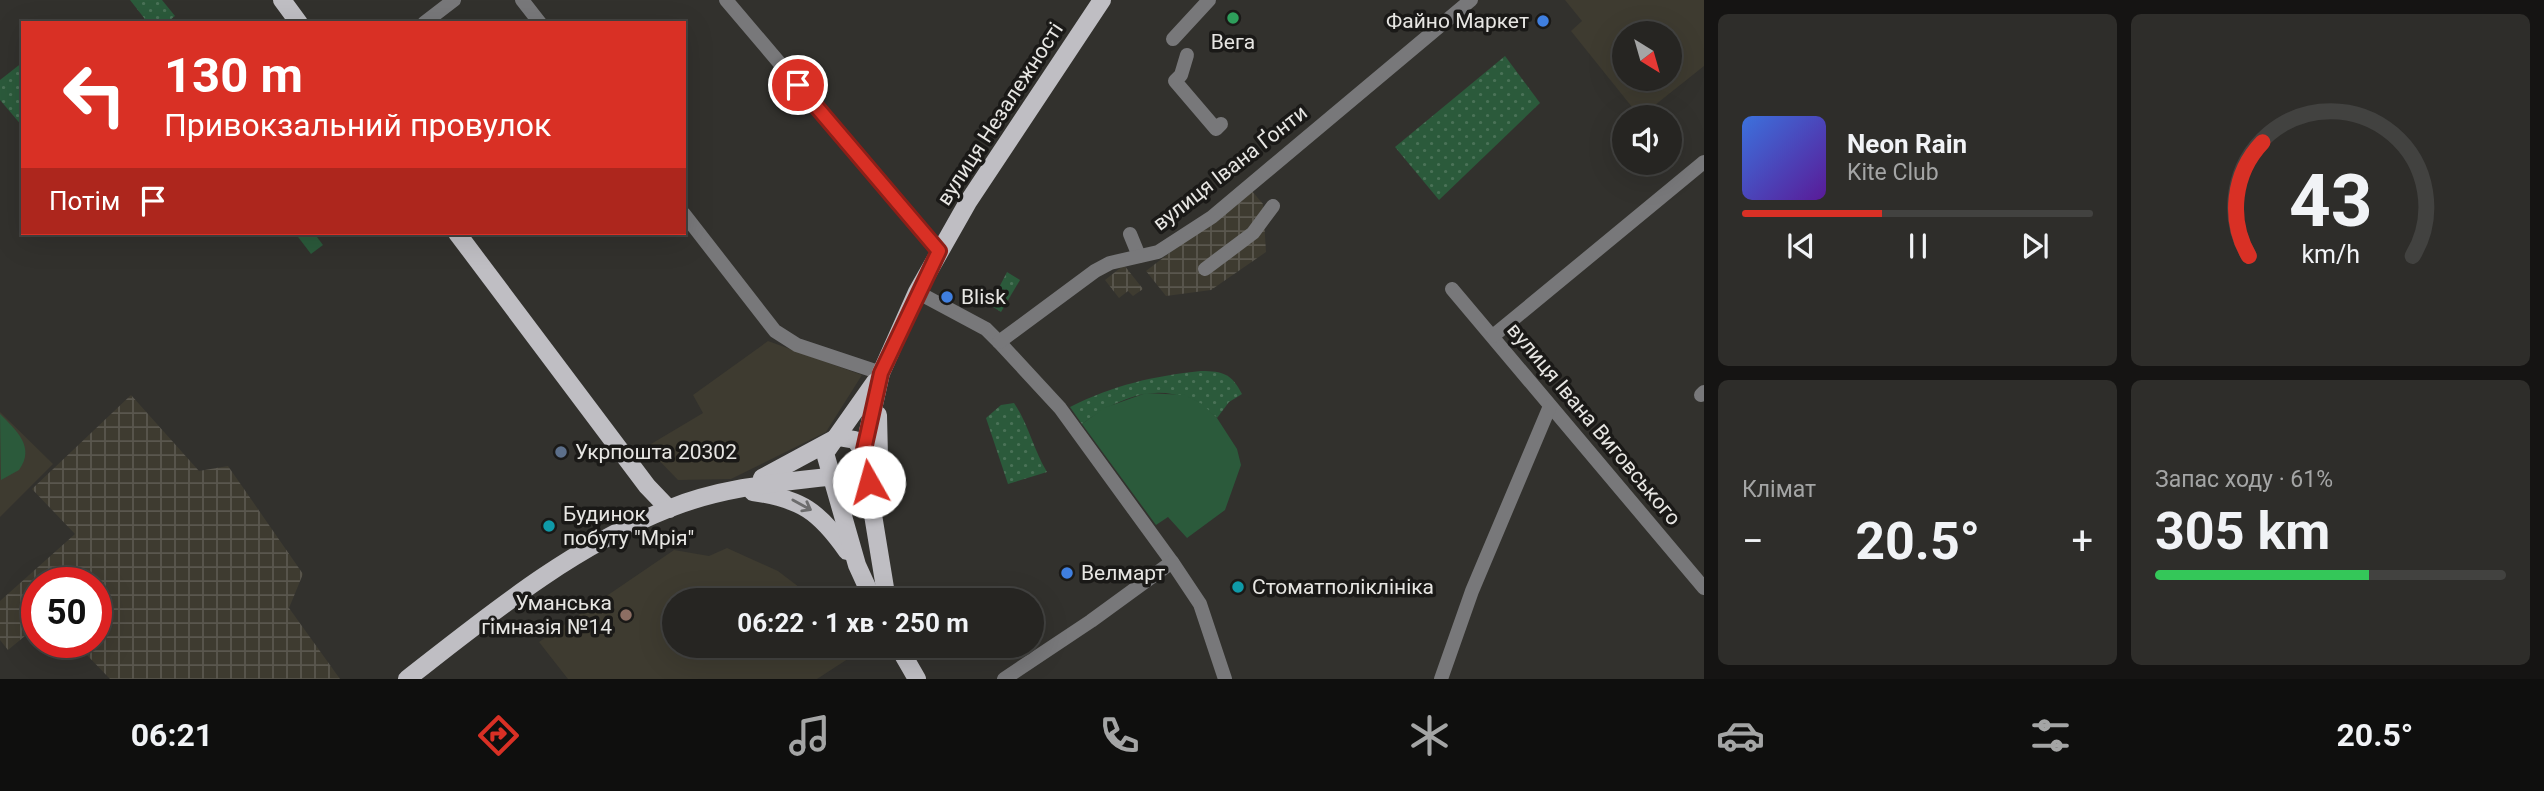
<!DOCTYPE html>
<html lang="uk">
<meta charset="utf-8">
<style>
:root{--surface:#262522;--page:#2e2d2a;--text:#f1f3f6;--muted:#a4a5a5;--line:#424240;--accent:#d93025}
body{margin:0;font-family:Roboto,sans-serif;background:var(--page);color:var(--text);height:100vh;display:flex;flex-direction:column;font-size:26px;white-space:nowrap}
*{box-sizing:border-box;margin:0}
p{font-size:23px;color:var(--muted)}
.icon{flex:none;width:38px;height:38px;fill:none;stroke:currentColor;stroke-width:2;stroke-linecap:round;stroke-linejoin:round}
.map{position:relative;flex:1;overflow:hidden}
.details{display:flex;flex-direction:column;gap:14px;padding:14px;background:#151413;width:840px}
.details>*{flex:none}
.top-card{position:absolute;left:21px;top:21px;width:665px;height:214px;border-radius:0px;box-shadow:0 7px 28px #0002,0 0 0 2px var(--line);background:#d93025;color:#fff;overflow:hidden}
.needle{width:46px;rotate:143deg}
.buttons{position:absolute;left:1612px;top:21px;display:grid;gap:14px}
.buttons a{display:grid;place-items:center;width:70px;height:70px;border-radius:50%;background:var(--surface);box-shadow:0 7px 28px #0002,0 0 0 2px var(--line);font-size:35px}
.speed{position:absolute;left:21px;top:567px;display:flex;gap:14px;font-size:35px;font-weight:700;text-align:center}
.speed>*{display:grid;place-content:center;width:91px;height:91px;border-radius:50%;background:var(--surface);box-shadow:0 7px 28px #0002,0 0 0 2px var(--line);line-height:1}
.speed .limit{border:10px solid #d22;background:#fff;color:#111}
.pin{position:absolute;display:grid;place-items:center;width:60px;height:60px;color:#fff;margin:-30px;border:4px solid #fff;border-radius:50%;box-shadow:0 2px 7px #0007}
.me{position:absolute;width:77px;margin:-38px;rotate:353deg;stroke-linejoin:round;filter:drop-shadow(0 0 5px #0008)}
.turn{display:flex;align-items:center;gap:24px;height:147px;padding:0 28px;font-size:32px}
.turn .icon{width:91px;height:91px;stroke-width:2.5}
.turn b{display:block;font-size:49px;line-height:60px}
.then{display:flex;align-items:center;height:66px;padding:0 28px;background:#0003;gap:14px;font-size:26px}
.big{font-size:52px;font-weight:700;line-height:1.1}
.details .tile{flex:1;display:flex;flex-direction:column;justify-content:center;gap:10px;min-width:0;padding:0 24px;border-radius:10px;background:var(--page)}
.details .dial{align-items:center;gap:0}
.dial svg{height:182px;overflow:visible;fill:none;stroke:var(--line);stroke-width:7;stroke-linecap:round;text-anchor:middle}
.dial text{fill:var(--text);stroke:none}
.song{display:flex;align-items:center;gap:21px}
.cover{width:84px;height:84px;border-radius:10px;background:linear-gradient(135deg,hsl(220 70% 55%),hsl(270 70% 35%))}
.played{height:7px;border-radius:4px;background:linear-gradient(90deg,var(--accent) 40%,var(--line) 40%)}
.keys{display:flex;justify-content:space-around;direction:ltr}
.heat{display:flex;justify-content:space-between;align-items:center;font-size:38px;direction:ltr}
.charge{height:10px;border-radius:5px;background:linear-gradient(90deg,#34c759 61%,var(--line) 0)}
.details .tiles{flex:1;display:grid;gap:14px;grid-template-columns:repeat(2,1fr)}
.trip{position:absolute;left:662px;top:588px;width:382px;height:70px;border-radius:35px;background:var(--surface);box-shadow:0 7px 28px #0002,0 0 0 2px var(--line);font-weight:700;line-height:70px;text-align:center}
.menu{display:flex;height:112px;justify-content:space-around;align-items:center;background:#0f0f0e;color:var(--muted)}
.menu .icon{width:49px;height:49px}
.menu .current{color:var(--accent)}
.menu b{font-size:32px;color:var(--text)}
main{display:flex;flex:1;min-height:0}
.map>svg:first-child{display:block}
.built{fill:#3e3b30;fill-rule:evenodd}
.industrial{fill:url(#industrial-grid)}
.park{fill:url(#park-dots)}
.pitch{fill:#2b5a3b}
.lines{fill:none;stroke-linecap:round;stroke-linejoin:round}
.minor{stroke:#78787a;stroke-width:14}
.major{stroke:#bfbec3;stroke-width:18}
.oneway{stroke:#6c6c6d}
.route-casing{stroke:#8d1f18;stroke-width:18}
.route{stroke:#d93025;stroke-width:12}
.leisure-dot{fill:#2e9e5b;stroke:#1a1917;stroke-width:2.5}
.shop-dot{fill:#3f7fe0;stroke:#1a1917;stroke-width:2.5}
.service-dot{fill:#5c6f8a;stroke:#1a1917;stroke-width:2.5}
.culture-dot{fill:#0f9aa8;stroke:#1a1917;stroke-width:2.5}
.education-dot{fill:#8d6e63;stroke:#1a1917;stroke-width:2.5}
.labels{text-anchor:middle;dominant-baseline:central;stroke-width:7;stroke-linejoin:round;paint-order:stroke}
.poi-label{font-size:21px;fill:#e7e6e3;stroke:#1a1917;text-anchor:start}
.street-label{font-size:21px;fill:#e7e6e3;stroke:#1a1917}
</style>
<main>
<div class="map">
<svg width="1704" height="679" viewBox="0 0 1704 679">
<defs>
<pattern id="industrial-grid" width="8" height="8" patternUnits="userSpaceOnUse" patternTransform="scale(1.75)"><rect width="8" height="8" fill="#3e3b30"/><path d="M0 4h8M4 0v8" fill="none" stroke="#5a574e"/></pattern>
<pattern id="park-dots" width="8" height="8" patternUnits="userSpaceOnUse" patternTransform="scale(1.75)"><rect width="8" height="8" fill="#2b5a3b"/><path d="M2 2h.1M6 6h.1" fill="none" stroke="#4a7257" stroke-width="1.8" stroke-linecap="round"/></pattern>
</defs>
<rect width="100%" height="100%" fill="#32312d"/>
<g class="built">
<path d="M1565 0H1704V66L1640 117 1571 31 1582 21ZM1624 33H1670V79H1624Z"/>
<polygon points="768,341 862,375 826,432 731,479 678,480 646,447 703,413 693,395"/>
<polygon points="0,412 53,464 0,517"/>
<polygon points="727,548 778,571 816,600 674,600 674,646 852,646 857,653 817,679 568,679 539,642 674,550 709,556"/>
</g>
<g class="industrial">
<polygon points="1251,190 1263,204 1266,252 1211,290 1166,296 1146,271"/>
<polygon points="1124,265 1143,289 1133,296 1128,291 1119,298 1105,280"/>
<polygon points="131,395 199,471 228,466 303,574 289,608 340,679 110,679 85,653 56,642 96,642 96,583 37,583 37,626 8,650 0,640 0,601 75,534 32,489"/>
</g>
<g class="park">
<polygon points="130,0 162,0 175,16 166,23 148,23"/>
<polygon points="1505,56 1540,103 1439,200 1395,147"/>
<polygon points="23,62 23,127 0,100 0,80"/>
<polygon points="1007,272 1020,280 1001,312 990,305"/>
<path d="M1201 371C1223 371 1232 374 1242 394L1229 402 1217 418C1172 377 1128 391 1082 424L1070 407C1114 385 1153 376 1201 371Z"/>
<path d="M1014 403C1029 425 1033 449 1047 472L1008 484 986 418 1001 405Z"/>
</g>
<g class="pitch">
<polygon points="295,233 314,233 323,245 311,254"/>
<polygon points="1146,393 1185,395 1202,404 1217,418 1237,449 1241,465 1225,510 1187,538 1168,517 1156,525 1082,424 1104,408"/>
<path d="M0 414C16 430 36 447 19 470L1 480Z"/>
</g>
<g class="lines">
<g class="minor">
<polyline points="522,0 540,23"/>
<polyline points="726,0 939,251"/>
<polyline points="424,23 454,0"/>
<polyline points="1173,39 1209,0"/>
<polyline points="1187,55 1181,75 1175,81 1216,129 1221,124"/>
<polyline points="684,214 775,331 797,345 881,373"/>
<polyline points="1130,234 1139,256"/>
<polyline points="1205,269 1253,233 1273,206"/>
<polyline points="1452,289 1704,588"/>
<polyline points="917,292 986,329 999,342 1060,408 1172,562 1091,621 1004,679"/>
<polyline points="1493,336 1704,162"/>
<polyline points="999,342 1095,271 1110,263 1158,252 1212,217 1471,0"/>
<polyline points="1701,395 1704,392"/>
<polyline points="1172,562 1200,604 1225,679"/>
<polyline points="1441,679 1472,591 1550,406"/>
</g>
<g class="major">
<polyline points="282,0 299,23"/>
<polyline points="457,233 647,486 669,509"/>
<polyline points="878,415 880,499"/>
<polyline points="762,478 838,437 855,440 861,448 863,459"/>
<path d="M753 492C801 499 819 511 847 551"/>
<polyline points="873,600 857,565 825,453 875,382"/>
<polyline points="887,600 863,454 881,373 917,292 968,202 1102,0"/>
<polyline points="898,646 917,679"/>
<path d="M407 679C489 615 570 548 668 509 724 486 786 482 845 475"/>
</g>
</g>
<defs><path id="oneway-shaft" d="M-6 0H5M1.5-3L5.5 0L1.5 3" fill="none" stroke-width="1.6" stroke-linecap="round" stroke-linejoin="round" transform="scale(1.75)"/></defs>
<use class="oneway" href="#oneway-shaft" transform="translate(802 505) rotate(29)"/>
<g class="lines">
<defs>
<polyline id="route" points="798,85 939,251 881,373 863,454 869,482"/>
</defs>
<use href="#route" class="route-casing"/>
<use href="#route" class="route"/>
</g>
<circle class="leisure-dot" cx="1233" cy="18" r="7"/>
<g class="shop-dot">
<circle cx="1543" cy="21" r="7"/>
<circle cx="947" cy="297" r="7"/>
<circle cx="1067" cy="573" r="7"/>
</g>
<circle class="service-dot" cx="561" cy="452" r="7"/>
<g class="culture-dot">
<circle cx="549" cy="526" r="7"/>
<circle cx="1238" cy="587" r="7"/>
</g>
<circle class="education-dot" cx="626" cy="615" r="7"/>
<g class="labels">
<g class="poi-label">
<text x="1529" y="21" text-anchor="end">Файно Маркет</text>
<text x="1233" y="42" text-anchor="middle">Вега</text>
<text x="961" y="297">Blisk</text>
<text x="575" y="452">Укрпошта 20302</text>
<text x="563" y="514">Будинок<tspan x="563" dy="24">побуту "Мрія"</tspan></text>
<text x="1081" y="573">Велмарт</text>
<text x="1252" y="587">Стоматполіклініка</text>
<text x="612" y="603" text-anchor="end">Уманська<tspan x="612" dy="24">гімназія №14</tspan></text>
</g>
<g class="street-label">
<text transform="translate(1000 114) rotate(-57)">вулиця Незалежності</text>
<text transform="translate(1230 168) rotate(-38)">вулиця Івана Ґонти</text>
<text transform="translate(1594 424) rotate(50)">вулиця Івана Виговського</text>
</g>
</g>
</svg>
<div class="buttons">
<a><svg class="needle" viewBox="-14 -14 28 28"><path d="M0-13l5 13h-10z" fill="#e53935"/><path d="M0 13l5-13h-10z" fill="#a4a5a5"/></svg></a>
<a><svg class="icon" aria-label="sound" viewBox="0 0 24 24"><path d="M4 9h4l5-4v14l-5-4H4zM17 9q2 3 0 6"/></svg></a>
</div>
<div class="speed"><div class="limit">50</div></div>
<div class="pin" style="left:798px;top:85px;background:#d93025"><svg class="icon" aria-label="arrive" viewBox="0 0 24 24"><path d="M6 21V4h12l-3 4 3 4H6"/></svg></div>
<svg class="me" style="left:869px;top:482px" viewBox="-20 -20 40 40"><circle r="19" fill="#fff"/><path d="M0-13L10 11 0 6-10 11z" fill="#d93025"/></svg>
<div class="trip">06:22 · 1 хв · 250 m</div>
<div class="top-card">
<div class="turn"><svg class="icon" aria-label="left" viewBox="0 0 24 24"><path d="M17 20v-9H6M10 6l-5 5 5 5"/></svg><div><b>130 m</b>Привокзальний провулок</div></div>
<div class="then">Потім<svg class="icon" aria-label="arrive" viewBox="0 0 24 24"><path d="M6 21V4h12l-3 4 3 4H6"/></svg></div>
</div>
</div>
<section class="details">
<div class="tiles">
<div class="tile">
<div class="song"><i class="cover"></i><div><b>Neon Rain</b><p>Kite Club</p></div></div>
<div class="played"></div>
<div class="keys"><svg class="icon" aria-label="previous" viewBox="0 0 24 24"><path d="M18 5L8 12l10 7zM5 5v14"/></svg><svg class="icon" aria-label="pause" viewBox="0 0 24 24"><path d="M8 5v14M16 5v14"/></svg><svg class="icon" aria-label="next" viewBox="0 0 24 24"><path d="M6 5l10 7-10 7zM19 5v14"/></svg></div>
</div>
<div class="tile dial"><svg viewBox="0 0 100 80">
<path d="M14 69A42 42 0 1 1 86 69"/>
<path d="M14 69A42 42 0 0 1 20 19" stroke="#d93025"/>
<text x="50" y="56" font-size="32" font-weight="700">43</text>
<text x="50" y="72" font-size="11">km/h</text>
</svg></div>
<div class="tile"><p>Клімат</p>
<div class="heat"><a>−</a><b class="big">20.5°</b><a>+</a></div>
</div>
<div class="tile"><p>Запас ходу · 61%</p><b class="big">305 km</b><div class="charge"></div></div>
</div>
</section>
</main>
<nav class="menu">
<b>06:21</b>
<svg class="icon current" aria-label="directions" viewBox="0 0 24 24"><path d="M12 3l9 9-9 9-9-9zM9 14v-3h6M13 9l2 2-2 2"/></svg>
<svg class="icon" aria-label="music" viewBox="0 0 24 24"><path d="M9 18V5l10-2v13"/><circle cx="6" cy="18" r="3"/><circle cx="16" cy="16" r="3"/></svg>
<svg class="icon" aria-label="phone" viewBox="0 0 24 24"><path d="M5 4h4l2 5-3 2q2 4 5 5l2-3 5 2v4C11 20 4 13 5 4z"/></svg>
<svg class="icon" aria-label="climate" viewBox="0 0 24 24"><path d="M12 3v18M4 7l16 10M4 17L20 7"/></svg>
<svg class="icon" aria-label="car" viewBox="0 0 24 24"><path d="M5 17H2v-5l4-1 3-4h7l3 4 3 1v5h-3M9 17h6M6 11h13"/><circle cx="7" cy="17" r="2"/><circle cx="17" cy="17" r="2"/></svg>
<svg class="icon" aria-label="filters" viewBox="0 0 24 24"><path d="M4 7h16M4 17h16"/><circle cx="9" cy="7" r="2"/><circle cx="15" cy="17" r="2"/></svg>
<b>20.5°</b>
</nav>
